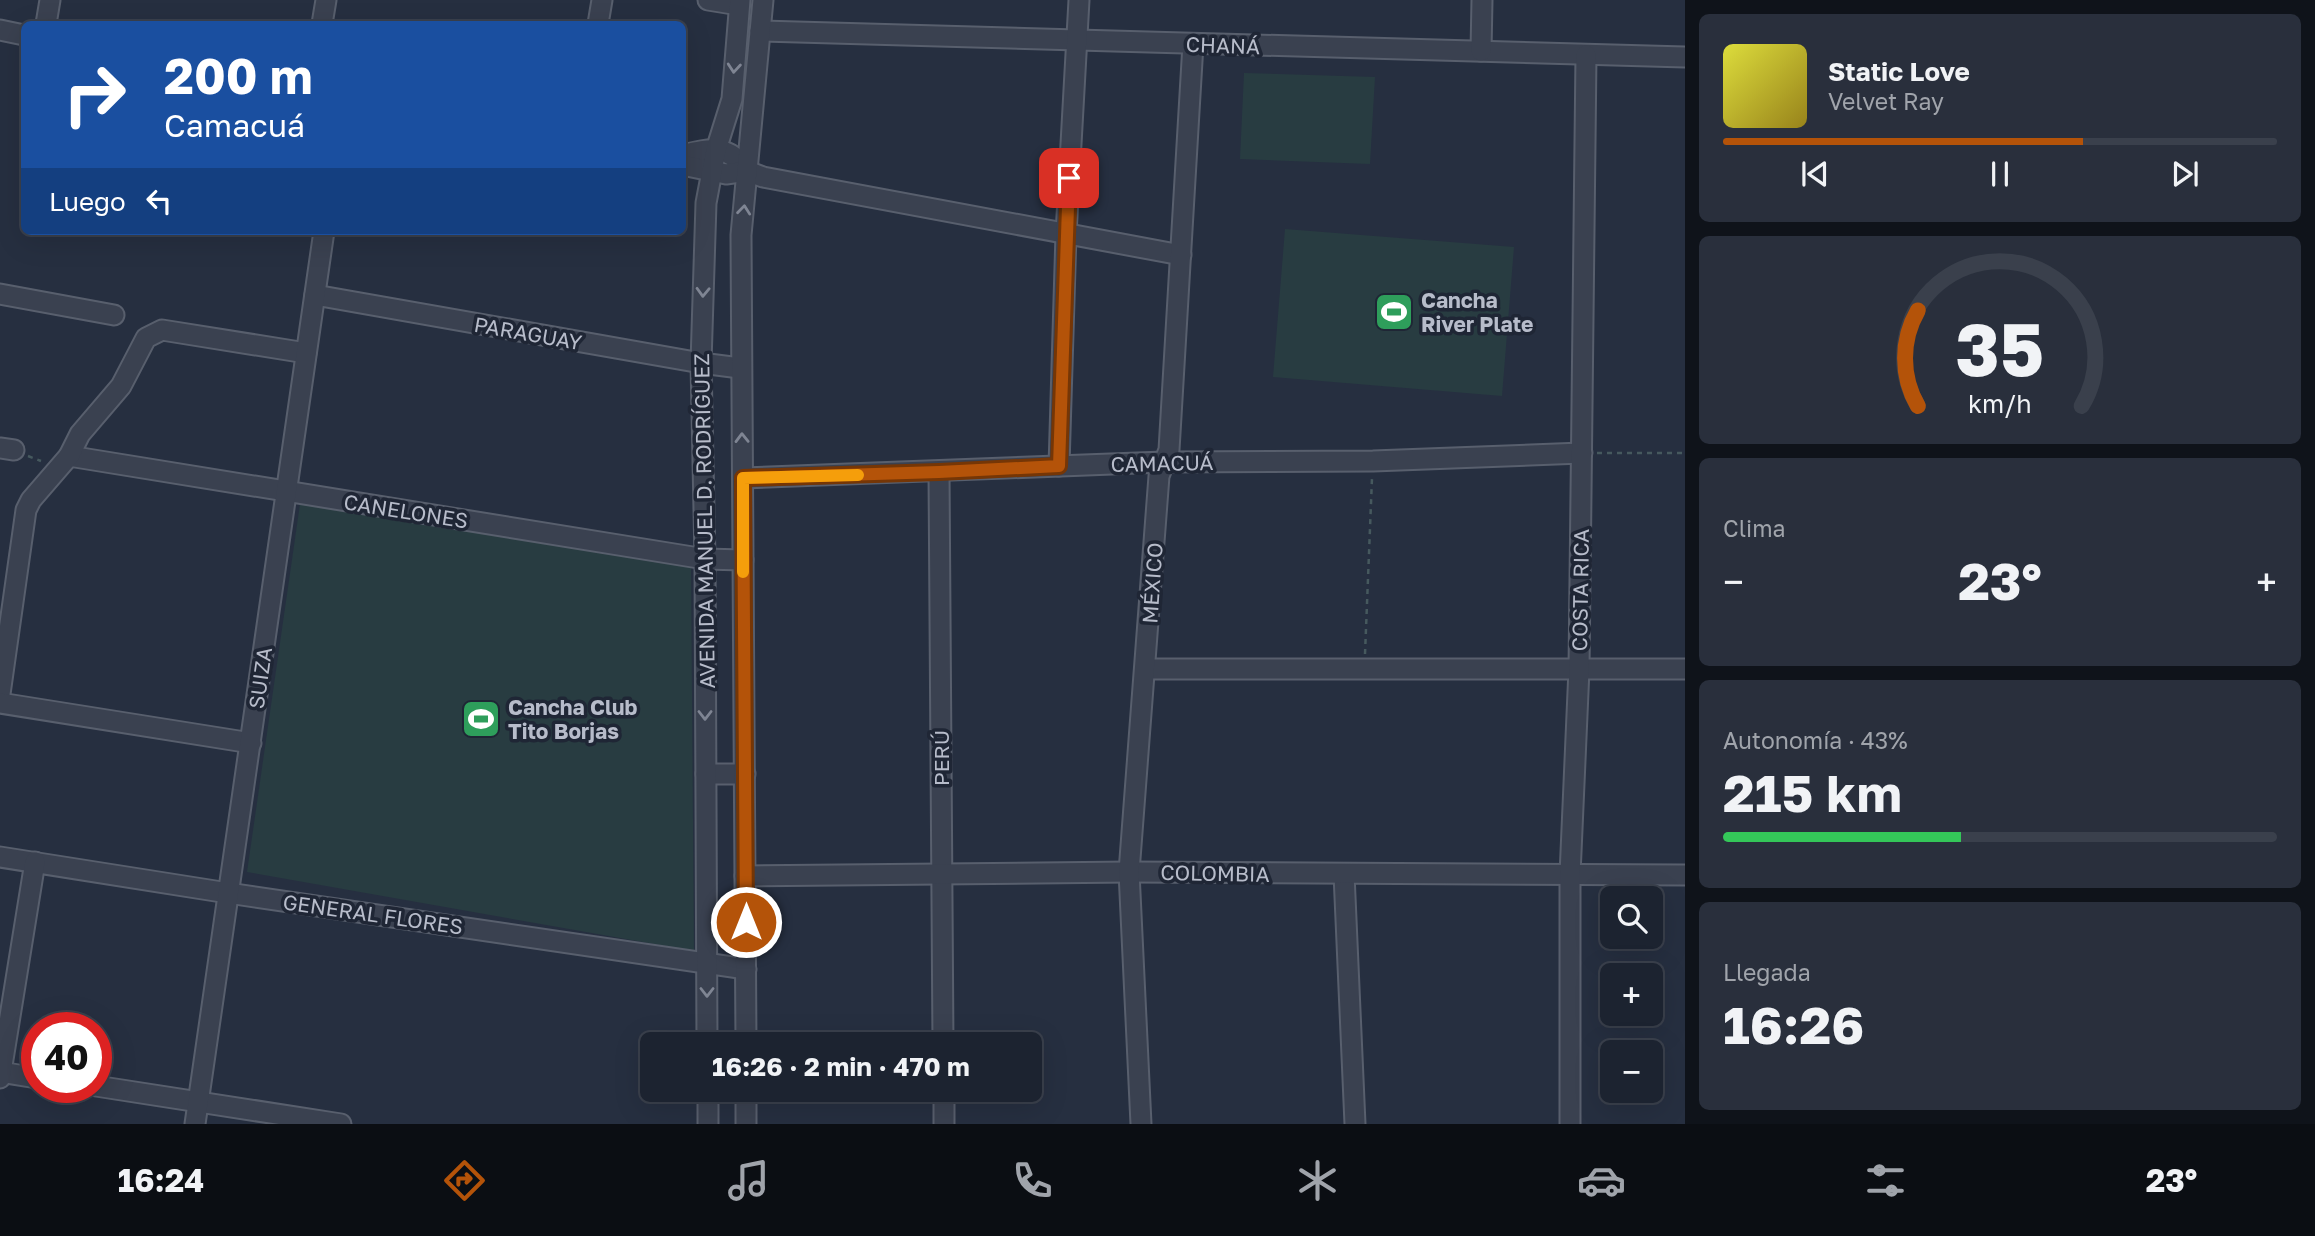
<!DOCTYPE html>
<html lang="es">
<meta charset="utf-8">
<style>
:root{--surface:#1c2330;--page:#292f3c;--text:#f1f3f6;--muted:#a0a4ab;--line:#3a404c;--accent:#b45309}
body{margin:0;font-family:"Golos Text",sans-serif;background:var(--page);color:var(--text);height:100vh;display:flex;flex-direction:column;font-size:26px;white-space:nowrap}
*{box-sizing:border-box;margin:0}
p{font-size:23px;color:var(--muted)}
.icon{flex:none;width:38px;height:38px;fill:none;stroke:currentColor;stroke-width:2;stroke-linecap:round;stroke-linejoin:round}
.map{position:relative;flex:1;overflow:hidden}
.panel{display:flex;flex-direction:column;gap:14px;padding:14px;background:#0f131a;width:630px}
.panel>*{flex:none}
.banner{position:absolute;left:21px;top:21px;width:665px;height:214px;border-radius:10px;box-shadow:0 7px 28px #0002,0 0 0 2px var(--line);background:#1a4fa0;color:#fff;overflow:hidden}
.buttons{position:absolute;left:1600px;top:886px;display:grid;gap:14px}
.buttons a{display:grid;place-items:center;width:63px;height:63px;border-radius:10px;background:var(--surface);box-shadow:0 7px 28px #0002,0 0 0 2px var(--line);font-size:35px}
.speed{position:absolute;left:21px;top:1012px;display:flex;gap:14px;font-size:35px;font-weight:700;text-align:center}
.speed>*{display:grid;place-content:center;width:91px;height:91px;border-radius:50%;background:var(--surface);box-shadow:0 7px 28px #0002,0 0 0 2px var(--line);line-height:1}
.speed .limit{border:10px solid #d22;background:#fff;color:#111}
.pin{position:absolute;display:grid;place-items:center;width:60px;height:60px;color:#fff;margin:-30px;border-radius:14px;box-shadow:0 4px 10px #0006}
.me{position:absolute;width:77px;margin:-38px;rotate:0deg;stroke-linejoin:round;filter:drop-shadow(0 0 5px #0008)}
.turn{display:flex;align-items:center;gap:24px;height:147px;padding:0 28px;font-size:32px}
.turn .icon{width:91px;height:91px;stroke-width:2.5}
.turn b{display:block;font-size:49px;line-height:60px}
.then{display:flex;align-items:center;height:66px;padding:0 28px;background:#0003;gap:14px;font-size:26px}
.big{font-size:52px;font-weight:700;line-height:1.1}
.panel .tile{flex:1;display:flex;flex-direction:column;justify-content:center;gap:10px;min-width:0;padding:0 24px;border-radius:10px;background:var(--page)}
.panel .dial{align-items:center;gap:0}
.dial svg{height:182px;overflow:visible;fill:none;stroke:var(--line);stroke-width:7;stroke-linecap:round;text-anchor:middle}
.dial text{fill:var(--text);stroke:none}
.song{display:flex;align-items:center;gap:21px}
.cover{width:84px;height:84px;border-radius:10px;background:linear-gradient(135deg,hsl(60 70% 55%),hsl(50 70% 35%))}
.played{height:7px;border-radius:4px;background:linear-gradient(90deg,var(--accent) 65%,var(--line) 65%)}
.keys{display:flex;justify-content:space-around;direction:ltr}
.heat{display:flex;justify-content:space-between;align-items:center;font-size:38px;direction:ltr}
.charge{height:10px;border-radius:5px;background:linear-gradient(90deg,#34c759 43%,var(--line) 0)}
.trip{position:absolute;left:640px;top:1032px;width:402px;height:70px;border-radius:10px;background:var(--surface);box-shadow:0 7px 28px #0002,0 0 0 2px var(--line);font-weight:700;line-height:70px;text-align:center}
.dock{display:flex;height:112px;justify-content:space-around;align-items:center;background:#0b0e13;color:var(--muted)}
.dock .icon{width:49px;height:49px}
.dock .current{color:var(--accent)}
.dock b{font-size:32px;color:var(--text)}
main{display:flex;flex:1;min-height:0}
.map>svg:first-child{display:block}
.green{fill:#283c41}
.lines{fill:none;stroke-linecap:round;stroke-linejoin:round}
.minor-casing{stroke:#585f6d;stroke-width:23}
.path{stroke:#46595e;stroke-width:2.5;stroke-dasharray:5 5;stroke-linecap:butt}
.minor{stroke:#3a4150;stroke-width:19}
.oneway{stroke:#7f8593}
.route-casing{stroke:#753606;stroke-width:18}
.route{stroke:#b45309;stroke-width:12}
.slow{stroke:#f59e0b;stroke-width:12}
.labels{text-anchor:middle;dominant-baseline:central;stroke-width:7;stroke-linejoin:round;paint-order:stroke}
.street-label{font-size:21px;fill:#b7bcca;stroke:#1f2635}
.poi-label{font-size:21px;font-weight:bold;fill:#b7bcca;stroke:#1f2635;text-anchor:start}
</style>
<main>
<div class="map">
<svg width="1685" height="1124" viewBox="0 0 1685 1124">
<rect width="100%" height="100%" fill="#262f40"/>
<g class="green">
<polygon points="1244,73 1375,77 1370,164 1240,159"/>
<polygon points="1285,229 1514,247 1502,396 1273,377"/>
<polygon points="300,504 691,565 694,951 247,872"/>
</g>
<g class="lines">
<defs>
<g id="minor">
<polyline points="708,0 739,5"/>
<polyline points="46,24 50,0"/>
<polyline points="322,24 326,0"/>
<polyline points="598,24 602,0"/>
<polyline points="0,30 24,35"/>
<polyline points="760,31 1685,57"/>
<polyline points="1481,51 1482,0"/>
<path d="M682 155C711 148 729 144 747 171"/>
<polyline points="682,165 726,174 747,171 763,177 1181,255"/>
<polyline points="0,294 114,315"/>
<polyline points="315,295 701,363 740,368"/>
<polyline points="0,448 14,450"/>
<polyline points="69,456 705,559 743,560"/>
<polyline points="1059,466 1066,234 1079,0"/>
<polyline points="939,472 943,1045"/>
<polyline points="743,478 1164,462 1373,461 1582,453"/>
<polyline points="1146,669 1685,669"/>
<polyline points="0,694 26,510 31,500 69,456 80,434 121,386 146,338 162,330 306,353"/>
<polyline points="0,703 251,743"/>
<polyline points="706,774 745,774"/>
<polyline points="0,857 228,893 746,969"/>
<polyline points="1344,874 1355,1124"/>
<polyline points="745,876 1129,872 1685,875"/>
<polyline points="707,1045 705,559 701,363 706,203 716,150 732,99 740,0"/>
<polyline points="746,1045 741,235 763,0"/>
<polyline points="0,1072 37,1078"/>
<polyline points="0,1078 35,862"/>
<polyline points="96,1086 341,1124"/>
<polyline points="708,1090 708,1124"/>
<polyline points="746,1090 746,1124"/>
<polyline points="944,1090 944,1124"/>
<polyline points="195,1124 324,231"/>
<polyline points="1141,1124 1129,872 1159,476 1169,450 1193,44"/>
<polyline points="1570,1124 1570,875 1579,669 1586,55"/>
</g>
</defs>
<use href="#minor" class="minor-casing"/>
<g class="path">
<polyline points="1597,453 1685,453"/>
<polyline points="28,456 41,461"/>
<polyline points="1365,654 1372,478"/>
</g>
<use href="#minor" class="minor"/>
</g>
<defs><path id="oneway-chevron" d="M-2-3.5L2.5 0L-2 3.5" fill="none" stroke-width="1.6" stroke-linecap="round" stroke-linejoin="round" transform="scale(1.75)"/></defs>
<g class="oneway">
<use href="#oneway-chevron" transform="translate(734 68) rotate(95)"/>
<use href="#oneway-chevron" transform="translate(744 210) rotate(-84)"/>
<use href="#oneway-chevron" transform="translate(703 292) rotate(92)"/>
<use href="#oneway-chevron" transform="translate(742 438) rotate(-91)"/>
<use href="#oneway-chevron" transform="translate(705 715) rotate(90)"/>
<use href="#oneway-chevron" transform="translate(707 992) rotate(90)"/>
</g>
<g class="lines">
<defs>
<polyline id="route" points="746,922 743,478 939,472 1059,466 1069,178"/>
</defs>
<use href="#route" class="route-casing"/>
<use href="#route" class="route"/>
<polyline class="slow" points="743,572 743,478 858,475"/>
</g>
<defs>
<symbol id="stadium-square" viewBox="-11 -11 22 22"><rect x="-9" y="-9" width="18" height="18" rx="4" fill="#2e9e5b" stroke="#1f2635"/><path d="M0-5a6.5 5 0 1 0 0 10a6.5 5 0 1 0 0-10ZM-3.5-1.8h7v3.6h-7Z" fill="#fff"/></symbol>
</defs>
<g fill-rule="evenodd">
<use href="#stadium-square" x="1372" y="290" width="44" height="44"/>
<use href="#stadium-square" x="459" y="697" width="44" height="44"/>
</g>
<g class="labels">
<g class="street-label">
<text transform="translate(1223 45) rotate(2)">CHANÁ</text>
<text transform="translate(528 333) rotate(10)">PARAGUAY</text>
<text transform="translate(1162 463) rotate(-1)">CAMACUÁ</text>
<text transform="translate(406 511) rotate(9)">CANELONES</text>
<text transform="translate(704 521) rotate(-91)">AVENIDA MANUEL D. RODRÍGUEZ</text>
<text transform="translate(1152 583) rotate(-86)">MÉXICO</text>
<text transform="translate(1580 590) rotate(-89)">COSTA RICA</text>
<text transform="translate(260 678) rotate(-82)">SUIZA</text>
<text transform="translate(941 758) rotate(-90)">PERÚ</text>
<text transform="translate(1215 873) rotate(1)">COLOMBIA</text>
<text transform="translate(373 914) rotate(8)">GENERAL FLORES</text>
</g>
<g class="poi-label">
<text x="1421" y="300">Cancha<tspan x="1421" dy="24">River Plate</tspan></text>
<text x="508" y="707">Cancha Club<tspan x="508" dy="24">Tito Borjas</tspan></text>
</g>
</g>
</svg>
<div class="buttons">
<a><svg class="icon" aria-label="search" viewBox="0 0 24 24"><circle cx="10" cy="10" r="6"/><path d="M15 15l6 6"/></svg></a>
<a>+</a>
<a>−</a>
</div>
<div class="speed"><div class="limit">40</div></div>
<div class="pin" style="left:1069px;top:178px;background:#d93025"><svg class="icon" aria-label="arrive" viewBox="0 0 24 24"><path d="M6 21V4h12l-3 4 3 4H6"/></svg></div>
<svg class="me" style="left:746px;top:922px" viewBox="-20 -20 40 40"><circle r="17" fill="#b45309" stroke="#fff" stroke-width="3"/><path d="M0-11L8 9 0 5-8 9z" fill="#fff"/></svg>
<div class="trip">16:26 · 2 min · 470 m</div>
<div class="banner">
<div class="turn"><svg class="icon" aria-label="right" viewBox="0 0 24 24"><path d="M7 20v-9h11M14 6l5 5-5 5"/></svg><div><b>200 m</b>Camacuá</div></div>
<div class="then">Luego<svg class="icon" aria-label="left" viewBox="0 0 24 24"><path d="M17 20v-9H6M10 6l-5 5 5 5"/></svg></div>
</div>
</div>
<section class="panel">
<div class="tile">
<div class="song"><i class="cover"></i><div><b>Static Love</b><p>Velvet Ray</p></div></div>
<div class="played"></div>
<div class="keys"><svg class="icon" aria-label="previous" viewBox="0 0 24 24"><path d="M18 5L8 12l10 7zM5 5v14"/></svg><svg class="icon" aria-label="pause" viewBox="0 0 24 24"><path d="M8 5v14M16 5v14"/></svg><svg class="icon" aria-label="next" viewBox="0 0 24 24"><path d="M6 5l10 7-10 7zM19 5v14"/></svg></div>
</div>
<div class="tile dial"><svg viewBox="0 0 100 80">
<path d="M14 69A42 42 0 1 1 86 69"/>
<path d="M14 69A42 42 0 0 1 14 27" stroke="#b45309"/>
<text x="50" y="56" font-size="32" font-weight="700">35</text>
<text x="50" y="72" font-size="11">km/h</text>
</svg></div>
<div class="tile"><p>Clima</p>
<div class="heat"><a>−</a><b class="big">23°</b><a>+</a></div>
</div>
<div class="tile"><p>Autonomía · 43%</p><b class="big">215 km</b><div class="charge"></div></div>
<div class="tile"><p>Llegada</p><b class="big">16:26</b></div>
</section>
</main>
<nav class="dock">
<b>16:24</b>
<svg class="icon current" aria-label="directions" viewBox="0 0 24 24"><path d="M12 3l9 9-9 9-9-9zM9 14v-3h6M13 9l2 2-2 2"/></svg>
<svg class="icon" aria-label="music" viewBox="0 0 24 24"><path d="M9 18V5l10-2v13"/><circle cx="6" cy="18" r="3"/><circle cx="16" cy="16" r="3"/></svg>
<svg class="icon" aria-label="phone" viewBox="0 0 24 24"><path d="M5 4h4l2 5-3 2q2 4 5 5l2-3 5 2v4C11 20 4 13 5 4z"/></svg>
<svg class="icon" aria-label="climate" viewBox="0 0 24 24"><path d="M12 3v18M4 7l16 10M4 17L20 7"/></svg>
<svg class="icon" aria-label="car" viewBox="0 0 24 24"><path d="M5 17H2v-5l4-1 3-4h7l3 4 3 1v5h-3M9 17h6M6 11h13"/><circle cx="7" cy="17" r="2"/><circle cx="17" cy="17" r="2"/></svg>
<svg class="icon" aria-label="filters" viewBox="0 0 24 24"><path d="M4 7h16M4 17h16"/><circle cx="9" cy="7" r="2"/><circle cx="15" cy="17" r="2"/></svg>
<b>23°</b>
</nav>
